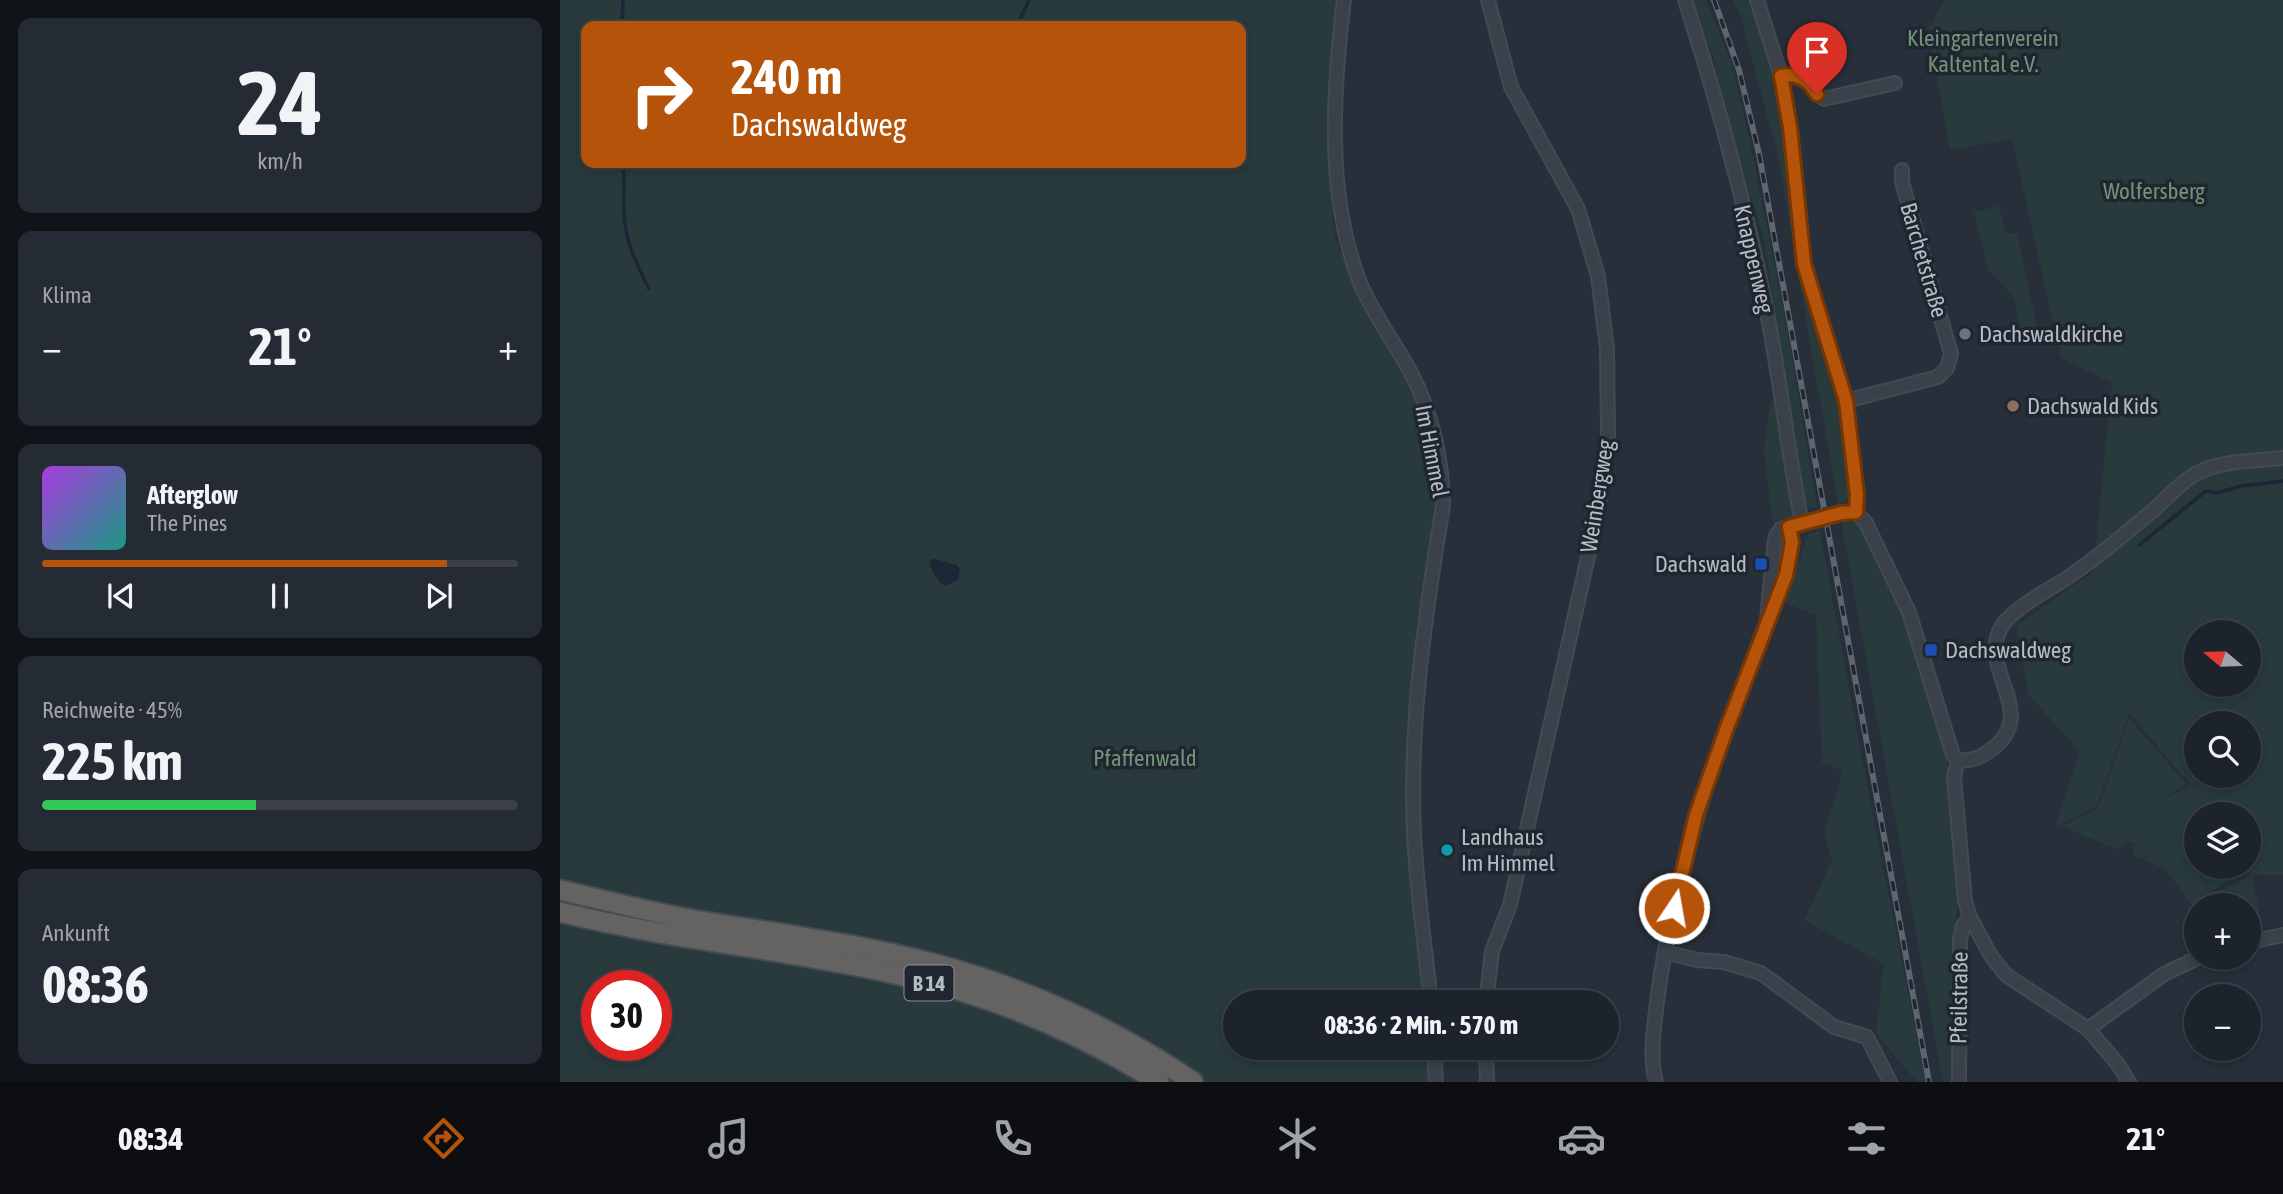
<!DOCTYPE html>
<html lang="de">
<meta charset="utf-8">
<style>
:root{--surface:#1d232c;--page:#252b34;--text:#f1f3f6;--muted:#a0a4a9;--line:#3b4048;--accent:#b45309}
body{margin:0;font-family:"Asap Condensed",sans-serif;background:var(--page);color:var(--text);height:100vh;display:flex;flex-direction:column;font-size:26px;white-space:nowrap}
*{box-sizing:border-box;margin:0}
p{font-size:23px;color:var(--muted)}
.icon{flex:none;width:38px;height:38px;fill:none;stroke:currentColor;stroke-width:2;stroke-linecap:round;stroke-linejoin:round}
.map{position:relative;flex:1;overflow:hidden}
.side{display:flex;flex-direction:column;gap:18px;padding:18px;background:#101318;width:560px}
.side>*{flex:none}
.top-card{position:absolute;left:21px;top:21px;width:665px;height:147px;border-radius:14px;box-shadow:0 4px 10px #0003,0 0 0 2px var(--line);background:#b45309;color:#fff;overflow:hidden}
.needle{width:46px;rotate:289deg}
.fabs{position:absolute;left:1624px;top:620px;display:grid;gap:14px}
.fabs a{display:grid;place-items:center;width:77px;height:77px;border-radius:50%;background:var(--surface);box-shadow:0 4px 10px #0003,0 0 0 2px var(--line);font-size:35px}
.speed{position:absolute;left:21px;top:970px;display:flex;gap:14px;font-size:35px;font-weight:700;text-align:center}
.speed>*{display:grid;place-content:center;width:91px;height:91px;border-radius:50%;background:var(--surface);box-shadow:0 4px 10px #0003,0 0 0 2px var(--line);line-height:1}
.speed .limit{border:10px solid #d22;background:#fff;color:#111}
.pin{position:absolute;display:grid;place-items:center;width:60px;height:60px;color:#fff;margin:-72px -30px;border-radius:50% 50% 50% 0;rotate:-45deg;box-shadow:0 0 7px #0007}
.pin .icon{rotate:45deg}
.me{position:absolute;width:77px;margin:-38px;rotate:12deg;stroke-linejoin:round;filter:drop-shadow(0 0 5px #0008)}
.turn{display:flex;align-items:center;gap:24px;height:147px;padding:0 35px;font-size:32px}
.turn .icon{width:91px;height:91px;stroke-width:2.5}
.turn b{display:block;font-size:49px;line-height:60px}
.big{font-size:52px;font-weight:700;line-height:1.1}
.side .card{flex:1;display:flex;flex-direction:column;justify-content:center;gap:10px;min-width:0;padding:0 24px;border-radius:14px;background:var(--page)}
.side .dial{align-items:center;gap:0}
.dial b{font-size:91px;line-height:1}
.song{display:flex;align-items:center;gap:21px}
.cover{width:84px;height:84px;border-radius:10px;background:linear-gradient(135deg,hsl(280 70% 55%),hsl(170 70% 35%))}
.played{height:7px;border-radius:4px;background:linear-gradient(90deg,var(--accent) 85%,var(--line) 85%)}
.keys{display:flex;justify-content:space-around;direction:ltr}
.heat{display:flex;justify-content:space-between;align-items:center;font-size:38px;direction:ltr}
.charge{height:10px;border-radius:5px;background:linear-gradient(90deg,#34c759 45%,var(--line) 0)}
.trip{position:absolute;left:663px;top:990px;width:396px;height:70px;border-radius:35px;background:var(--surface);box-shadow:0 4px 10px #0003,0 0 0 2px var(--line);font-weight:700;line-height:70px;text-align:center}
.tab-bar{display:flex;height:112px;justify-content:space-around;align-items:center;background:#0c0e12;color:var(--muted)}
.tab-bar .icon{width:49px;height:49px}
.tab-bar .active{color:var(--accent)}
.tab-bar b{font-size:32px;color:var(--text)}
main{display:flex;flex:1;min-height:0}
.map>svg:first-child{display:block}
.green{fill:#283a3c;fill-rule:evenodd}
.water{fill:#1b2737}
.lines{fill:none;stroke-linecap:round;stroke-linejoin:round}
.stream{stroke:#1b2737;stroke-width:3.5}
.minor-casing{stroke:#434a54;stroke-width:16}
.trunk-casing{stroke:#454c56;stroke-width:23}
.minor{stroke:#3a414b;stroke-width:12}
.trunk{stroke:#646362;stroke-width:19}
.rail-casing{stroke:#5d6571;stroke-width:6}
.rail{stroke:#1f2630;stroke-width:3.5;stroke-dasharray:10;stroke-linecap:butt}
.route-casing{stroke:#753606;stroke-width:18}
.route{stroke:#b45309;stroke-width:12}
.worship-dot{fill:#6b7280;stroke:#1f2630;stroke-width:2.5}
.education-dot{fill:#8d6e63;stroke:#1f2630;stroke-width:2.5}
.transit-dot{fill:#1a4fb4;stroke:#1f2630;stroke-width:2.5}
.culture-dot{fill:#0f9aa8;stroke:#1f2630;stroke-width:2.5}
.labels{text-anchor:middle;dominant-baseline:central;stroke-width:7;stroke-linejoin:round;paint-order:stroke}
.shield{fill:#1f2630;stroke:#898f99;stroke-width:2}
.shield-label{font-size:21px;font-weight:bold;fill:#b6bcc6}
.park-label{font-size:23px;fill:#709478;stroke:#1f2630}
.street-label{font-size:23px;fill:#b6bcc6;stroke:#1f2630}
.poi-label{font-size:23px;fill:#b6bcc6;stroke:#1f2630;text-anchor:start}
</style>
<main>
<section class="side">
<div class="card dial"><b>24</b><p>km/h</p></div>
<div class="card"><p>Klima</p>
<div class="heat"><a>−</a><b class="big">21°</b><a>+</a></div>
</div>
<div class="card">
<div class="song"><i class="cover"></i><div><b>Afterglow</b><p>The Pines</p></div></div>
<div class="played"></div>
<div class="keys"><svg class="icon" aria-label="previous" viewBox="0 0 24 24"><path d="M18 5L8 12l10 7zM5 5v14"/></svg><svg class="icon" aria-label="pause" viewBox="0 0 24 24"><path d="M8 5v14M16 5v14"/></svg><svg class="icon" aria-label="next" viewBox="0 0 24 24"><path d="M6 5l10 7-10 7zM19 5v14"/></svg></div>
</div>
<div class="card"><p>Reichweite · 45%</p><b class="big">225 km</b><div class="charge"></div></div>
<div class="card"><p>Ankunft</p><b class="big">08:36</b></div>
</section>
<div class="map">
<svg width="1723" height="1082" viewBox="0 0 1723 1082">
<rect width="100%" height="100%" fill="#272f3a"/>
<g class="green">
<path d="M0 0H779L775 28 767 132 774 236 813 324 859 399 881 499 857 620 846 744 850 853 863 1003H676V1048H867L870 1082H0ZM26 26H681V163H26ZM37 985H96V1045H37Z"/>
<polygon points="1131,0 1146,0 1172,64 1190,142 1225,317 1257,507 1252,509 1243,504 1205,245 1154,72 1155,62"/>
<polygon points="1173,0 1195,0 1223,99 1243,264 1283,401 1291,497 1278,505 1218,157 1181,17"/>
<path d="M1385 0H1723V875H1692L1701 920 1689 924V905H1636V912L1632 905 1691 875 1684 869 1652 891 1637 870 1651 892 1631 904 1605 869 1572 855 1575 844 1566 840 1559 850 1501 826 1538 808 1569 718 1626 784 1601 801 1631 785 1569 713 1537 806 1495 827 1520 752 1468 694 1456 626 1533 572 1552 383 1501 358 1452 139 1390 150 1368 29ZM1636 632H1689V684H1636ZM1636 723H1689V775H1636ZM1636 814H1689V866H1636Z"/>
<polygon points="1439,206 1446,233 1457,233 1478,331 1462,335 1454,300 1443,284 1429,271 1414,212"/>
<polygon points="1220,400 1236,519 1213,525 1204,450 1210,402"/>
<polygon points="1281,521 1299,524 1306,533 1352,639 1386,751 1397,874 1396,1082 1383,1082"/>
<polygon points="1260,531 1313,817 1366,1082 1357,1082 1316,1033 1324,964 1244,920 1272,861 1264,835 1283,771 1262,763 1256,615 1225,603 1248,534"/>
</g>
<path class="water" d="M375 559 397 565 400 569 398 580 386 586C378 583 369 569 370 560Z"/>
<g class="lines">
<g class="stream">
<polyline points="62,26 63,0"/>
<polyline points="457,26 469,0"/>
<path d="M63 163C65 180 63 197 64 214 65 241 77 265 89 289"/>
<polyline points="1579,545 1646,491 1656,493 1682,486 1723,481"/>
</g>
<defs>
<g id="minor">
<path d="M784 0C773 91 766 192 799 280 812 313 834 341 851 373 872 412 883 463 883 506 865 615 849 724 854 834 857 890 865 947 871 1003"/>
<path d="M1125 0C1158 102 1186 207 1207 313 1221 383 1228 454 1242 523"/>
<polyline points="1197,0 1221,76 1227,107 1244,264 1286,401 1297,495 1296,512"/>
<path d="M1221 76C1249 72 1245 86 1264 99L1335 83"/>
<polyline points="1286,401 1378,377 1387,368 1391,354 1342,182 1342,170"/>
<path d="M1207 620 1214 546 1216 536 1221 529 1281 513 1296 512 1306 523 1349 612 1393 755 1398 760C1411 762 1422 757 1432 749 1481 712 1416 669 1442 626 1454 607 1491 589 1510 576 1538 557 1564 535 1590 513 1607 499 1623 478 1644 470 1668 460 1698 461 1723 458"/>
<polyline points="1398,760 1394,777 1405,901 1410,917 1431,956 1446,975 1528,1029 1557,1063 1569,1082"/>
<polyline points="1689,942 1723,935"/>
<polyline points="1105,952 1137,960 1164,962 1201,973 1274,1027 1307,1037 1330,1082"/>
<polyline points="926,1003 932,951 950,905 1038,512 1048,438 1047,349 1038,276 1018,209 951,87 928,0"/>
<polyline points="1528,1029 1604,974 1640,957"/>
<polyline points="874,1048 876,1082"/>
<polyline points="926,1048 927,1082"/>
<path d="M1096 1082C1089 1057 1094 1028 1097 1002 1111 892 1143 787 1184 684 1192 662 1199 640 1208 618 1220 588 1236 560 1229 527"/>
<polyline points="1399,1082 1400,940 1403,926 1410,917"/>
</g>
<g id="trunk">
<path d="M0 890C43 900 86 911 129 919 213 933 297 943 379 965 468 989 557 1030 633 1082"/>
<path d="M0 912C112 940 228 949 340 975 432 995 520 1033 599 1082"/>
</g>
</defs>
<use href="#minor" class="minor-casing"/>
<use href="#trunk" class="trunk-casing"/>
<use href="#minor" class="minor"/>
<use href="#trunk" class="trunk"/>
<defs>
<polyline id="rail" points="1154,0 1179,70 1199,154 1369,1082"/>
</defs>
<use href="#rail" class="rail-casing"/>
<use href="#rail" class="rail"/>
</g>
<g class="lines">
<defs>
<path id="route" d="M1114 908 1136 815 1166 730 1226 575 1232 542 1229 527 1281 513 1296 512 1297 495 1286 401 1244 264 1230 127 1221 76C1239 73 1247 79 1257 94"/>
</defs>
<use href="#route" class="route-casing"/>
<use href="#route" class="route"/>
</g>
<circle class="worship-dot" cx="1405" cy="334" r="7"/>
<circle class="education-dot" cx="1453" cy="406" r="7"/>
<g class="transit-dot">
<rect x="1194" y="557" width="14" height="14" rx="3.5"/>
<rect x="1364" y="643" width="14" height="14" rx="3.5"/>
</g>
<circle class="culture-dot" cx="887" cy="850" r="7"/>
<g class="labels">
<rect class="shield" x="344.5" y="965.5" width="49" height="35" rx="5"/>
<g class="shield-label">
<text x="369" y="983">B 14</text>
</g>
<g class="park-label">
<text x="1423" y="38">Kleingartenverein<tspan x="1423" dy="26">Kaltental e.V.</tspan></text>
<text x="1594" y="191">Wolfersberg</text>
<text x="585" y="758">Pfaffenwald</text>
</g>
<g class="street-label">
<text transform="translate(1194 259) rotate(77)">Knappenweg</text>
<text transform="translate(1364 260) rotate(74)">Barchetstraße</text>
<text transform="translate(872 451) rotate(79)">Im Himmel</text>
<text transform="translate(1037 496) rotate(-81)">Weinbergweg</text>
<text transform="translate(1399 998) rotate(-89)">Pfeilstraße</text>
</g>
<g class="poi-label">
<text x="1419" y="334">Dachswaldkirche</text>
<text x="1467" y="406">Dachswald Kids</text>
<text x="1187" y="564" text-anchor="end">Dachswald</text>
<text x="1385" y="650">Dachswaldweg</text>
<text x="901" y="837">Landhaus<tspan x="901" dy="26">Im Himmel</tspan></text>
</g>
</g>
</svg>
<div class="fabs">
<a><svg class="needle" viewBox="-14 -14 28 28"><path d="M0-13l5 13h-10z" fill="#e53935"/><path d="M0 13l5-13h-10z" fill="#a0a4a9"/></svg></a>
<a><svg class="icon" aria-label="search" viewBox="0 0 24 24"><circle cx="10" cy="10" r="6"/><path d="M15 15l6 6"/></svg></a>
<a><svg class="icon" aria-label="layers" viewBox="0 0 24 24"><path d="M12 4l9 5-9 5-9-5zM3 14l9 5 9-5"/></svg></a>
<a>+</a>
<a>−</a>
</div>
<div class="speed"><div class="limit">30</div></div>
<div class="pin" style="left:1257px;top:94px;background:#d93025"><svg class="icon" aria-label="arrive" viewBox="0 0 24 24"><path d="M6 21V4h12l-3 4 3 4H6"/></svg></div>
<svg class="me" style="left:1114px;top:908px" viewBox="-20 -20 40 40"><circle r="17" fill="#b45309" stroke="#fff" stroke-width="3"/><path d="M0-11L8 9 0 5-8 9z" fill="#fff"/></svg>
<div class="trip">08:36 · 2 Min. · 570 m</div>
<div class="top-card">
<div class="turn"><svg class="icon" aria-label="right" viewBox="0 0 24 24"><path d="M7 20v-9h11M14 6l5 5-5 5"/></svg><div><b>240 m</b>Dachswaldweg</div></div>
</div>
</div>
</main>
<nav class="tab-bar">
<b>08:34</b>
<svg class="icon active" aria-label="directions" viewBox="0 0 24 24"><path d="M12 3l9 9-9 9-9-9zM9 14v-3h6M13 9l2 2-2 2"/></svg>
<svg class="icon" aria-label="music" viewBox="0 0 24 24"><path d="M9 18V5l10-2v13"/><circle cx="6" cy="18" r="3"/><circle cx="16" cy="16" r="3"/></svg>
<svg class="icon" aria-label="phone" viewBox="0 0 24 24"><path d="M5 4h4l2 5-3 2q2 4 5 5l2-3 5 2v4C11 20 4 13 5 4z"/></svg>
<svg class="icon" aria-label="climate" viewBox="0 0 24 24"><path d="M12 3v18M4 7l16 10M4 17L20 7"/></svg>
<svg class="icon" aria-label="car" viewBox="0 0 24 24"><path d="M5 17H2v-5l4-1 3-4h7l3 4 3 1v5h-3M9 17h6M6 11h13"/><circle cx="7" cy="17" r="2"/><circle cx="17" cy="17" r="2"/></svg>
<svg class="icon" aria-label="filters" viewBox="0 0 24 24"><path d="M4 7h16M4 17h16"/><circle cx="9" cy="7" r="2"/><circle cx="15" cy="17" r="2"/></svg>
<b>21°</b>
</nav>
